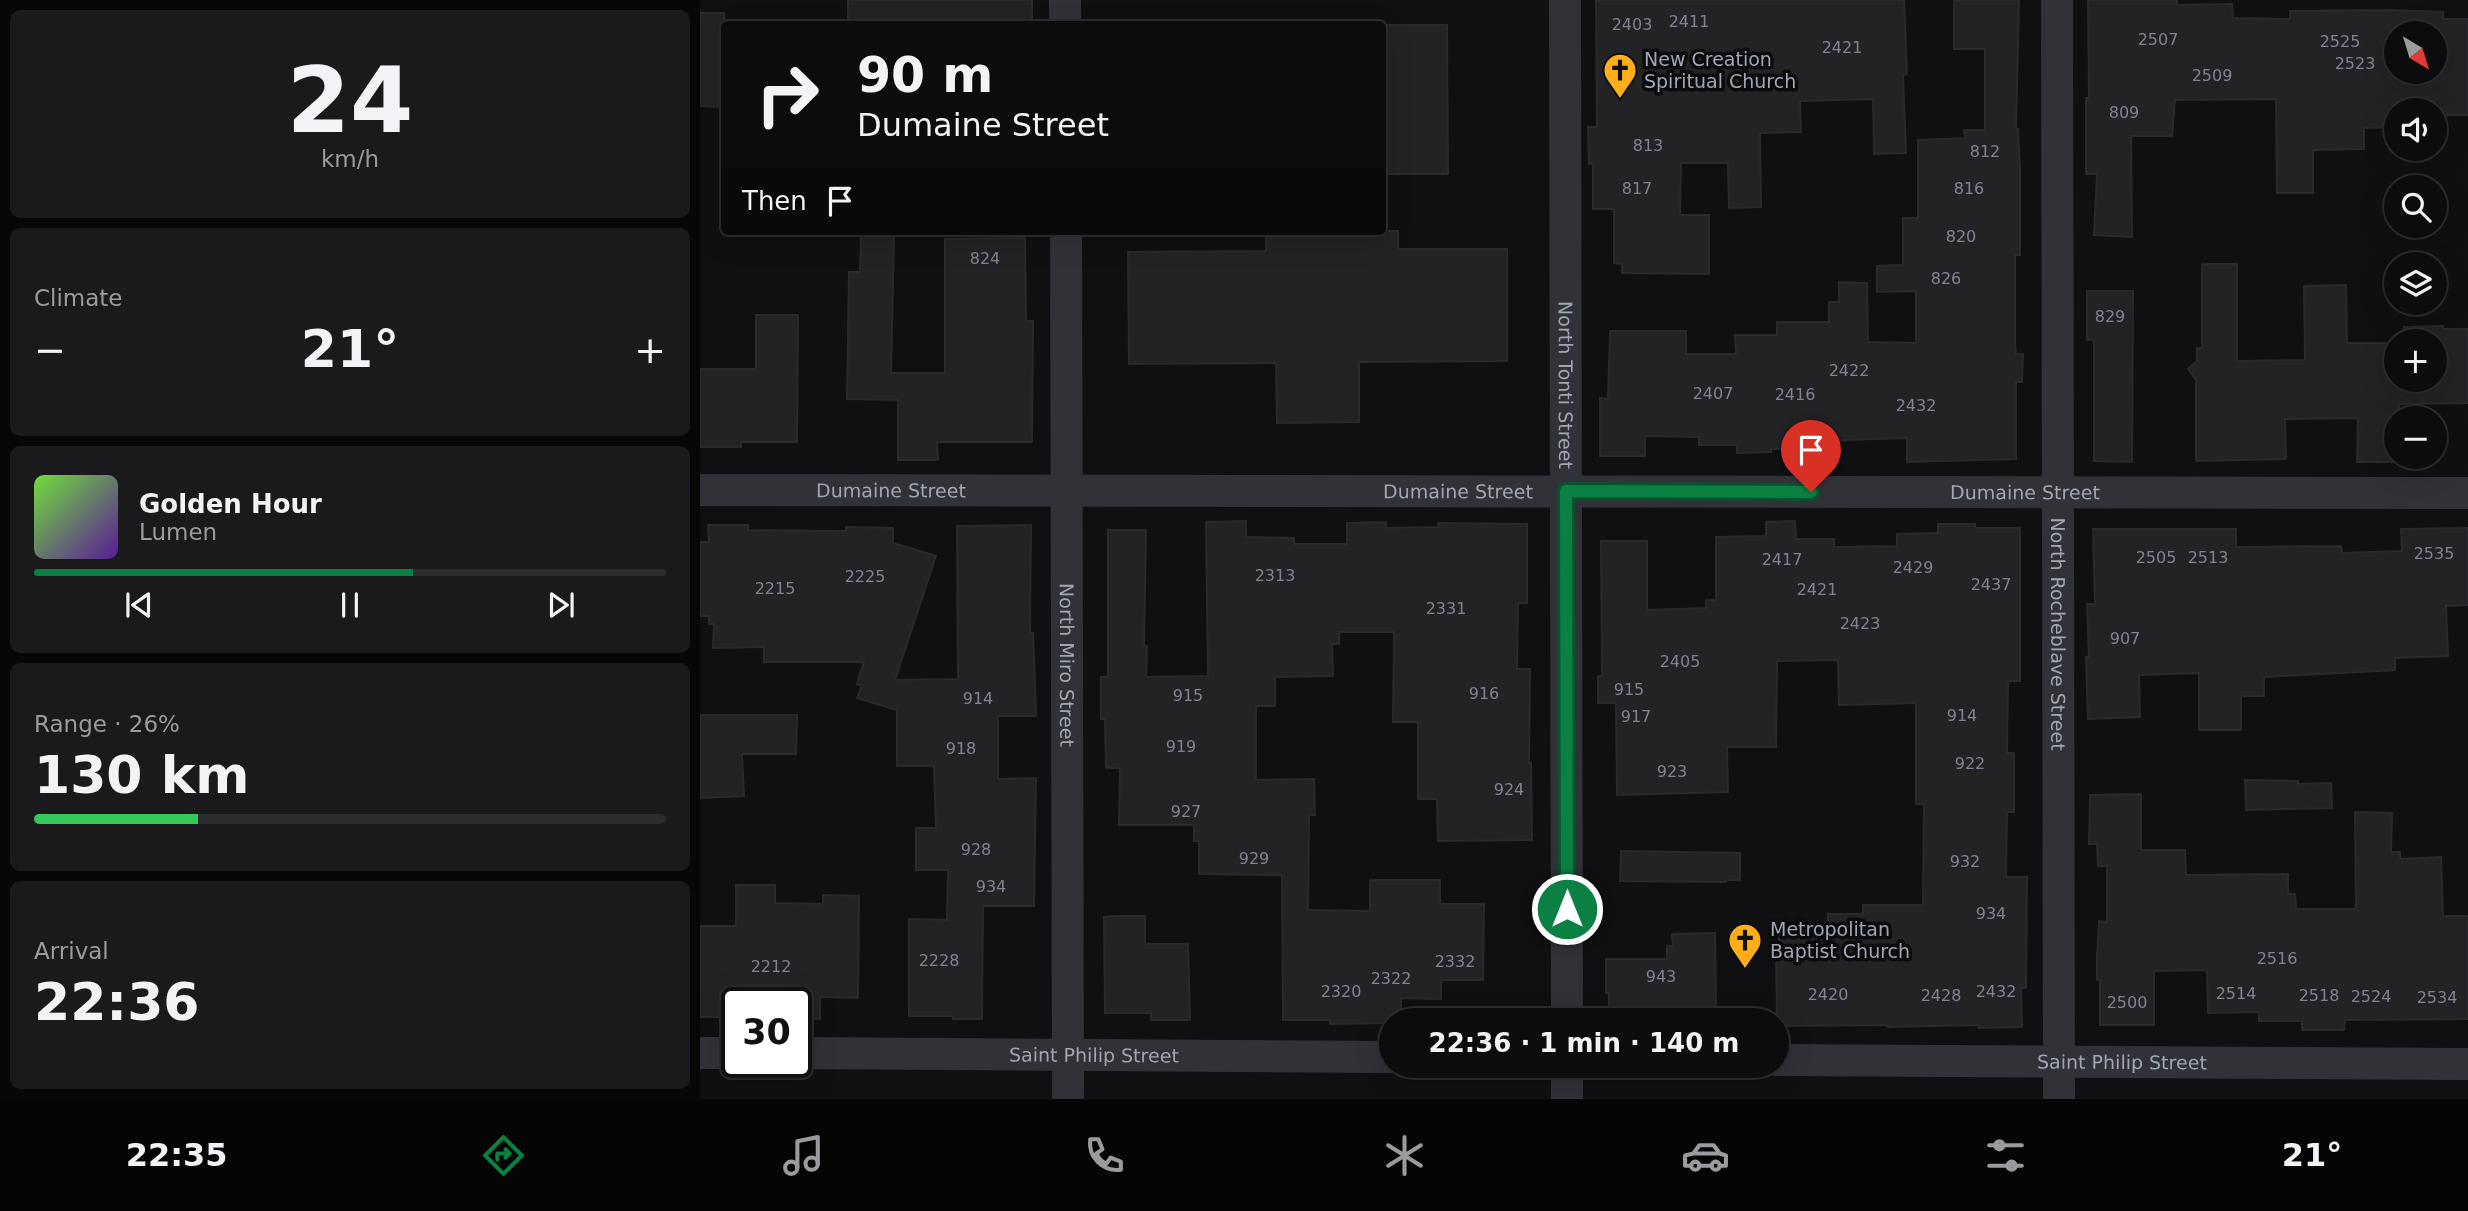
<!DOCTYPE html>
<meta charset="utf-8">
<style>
:root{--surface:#0c0c0e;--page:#1a1a1c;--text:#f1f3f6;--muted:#9a9b9e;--line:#2c2c2e;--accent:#0b8043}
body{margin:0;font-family:"DejaVu Sans",sans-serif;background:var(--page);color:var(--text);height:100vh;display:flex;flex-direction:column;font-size:26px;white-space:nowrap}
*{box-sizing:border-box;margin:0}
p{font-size:23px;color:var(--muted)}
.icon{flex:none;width:38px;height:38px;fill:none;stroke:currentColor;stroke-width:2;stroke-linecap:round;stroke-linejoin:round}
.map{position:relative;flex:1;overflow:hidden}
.sheet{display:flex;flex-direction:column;gap:10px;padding:10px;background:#070708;width:700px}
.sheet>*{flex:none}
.banner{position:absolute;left:21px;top:21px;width:665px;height:214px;border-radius:7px;box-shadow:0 7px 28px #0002,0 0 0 2px var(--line);background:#0c0c0e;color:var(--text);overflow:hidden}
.needle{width:46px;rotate:142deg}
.buttons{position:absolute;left:1684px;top:21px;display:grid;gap:14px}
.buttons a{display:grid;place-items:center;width:63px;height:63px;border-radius:50%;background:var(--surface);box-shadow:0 7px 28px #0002,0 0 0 2px var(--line);font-size:35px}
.speed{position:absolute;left:21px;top:987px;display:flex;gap:14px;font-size:35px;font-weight:700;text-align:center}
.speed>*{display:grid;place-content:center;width:91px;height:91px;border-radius:50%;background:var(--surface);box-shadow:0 7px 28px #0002,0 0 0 2px var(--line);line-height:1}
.speed .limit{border:4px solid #111;border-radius:10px;background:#fff;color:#111}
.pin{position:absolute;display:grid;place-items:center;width:60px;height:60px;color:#fff;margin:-72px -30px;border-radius:50% 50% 50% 0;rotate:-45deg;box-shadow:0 0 7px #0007}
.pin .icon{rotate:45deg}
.me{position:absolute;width:77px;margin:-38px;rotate:0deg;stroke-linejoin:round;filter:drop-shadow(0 0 5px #0008)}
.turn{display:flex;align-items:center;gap:24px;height:147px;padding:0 21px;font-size:32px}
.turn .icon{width:91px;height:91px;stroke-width:2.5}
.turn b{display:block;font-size:49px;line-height:60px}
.then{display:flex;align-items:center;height:66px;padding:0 21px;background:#0003;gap:14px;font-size:26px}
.big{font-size:52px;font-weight:800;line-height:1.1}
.sheet .card{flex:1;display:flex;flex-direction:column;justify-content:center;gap:10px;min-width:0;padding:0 24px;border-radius:10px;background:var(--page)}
.sheet .dial{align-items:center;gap:0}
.dial b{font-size:91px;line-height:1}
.song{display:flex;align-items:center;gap:21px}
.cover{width:84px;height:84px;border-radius:10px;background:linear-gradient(135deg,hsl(100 70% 55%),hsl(270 70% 35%))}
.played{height:7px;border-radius:4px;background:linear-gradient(90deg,var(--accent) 60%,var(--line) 60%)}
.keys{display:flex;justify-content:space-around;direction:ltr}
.heat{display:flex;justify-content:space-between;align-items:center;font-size:38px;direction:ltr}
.charge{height:10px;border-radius:5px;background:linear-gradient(90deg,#34c759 26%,var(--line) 0)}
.trip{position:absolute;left:679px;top:1008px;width:410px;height:70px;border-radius:35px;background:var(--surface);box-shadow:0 7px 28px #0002,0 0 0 2px var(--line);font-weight:800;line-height:70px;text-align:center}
.dock{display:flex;height:112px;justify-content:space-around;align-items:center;background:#050506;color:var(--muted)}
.dock .icon{width:49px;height:49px}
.dock .current{color:var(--accent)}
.dock b{font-size:32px;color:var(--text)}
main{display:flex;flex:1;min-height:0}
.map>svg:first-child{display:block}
.building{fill:#232326;stroke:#2a2a2e;stroke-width:2;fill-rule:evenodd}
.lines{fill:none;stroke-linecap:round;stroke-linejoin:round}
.minor{stroke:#313237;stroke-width:32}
.route-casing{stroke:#07532c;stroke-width:18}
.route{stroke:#0b8043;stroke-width:12}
.labels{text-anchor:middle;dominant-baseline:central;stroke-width:7;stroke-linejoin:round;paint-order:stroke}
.number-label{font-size:16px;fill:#808490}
.poi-label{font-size:19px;fill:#a0a6b4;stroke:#0b0b0c;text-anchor:start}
.street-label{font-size:19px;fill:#a0a6b4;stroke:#0b0b0c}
</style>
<main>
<section class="sheet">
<div class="card dial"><b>24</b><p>km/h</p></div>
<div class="card"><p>Climate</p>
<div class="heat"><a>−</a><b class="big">21°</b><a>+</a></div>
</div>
<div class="card">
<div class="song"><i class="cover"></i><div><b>Golden Hour</b><p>Lumen</p></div></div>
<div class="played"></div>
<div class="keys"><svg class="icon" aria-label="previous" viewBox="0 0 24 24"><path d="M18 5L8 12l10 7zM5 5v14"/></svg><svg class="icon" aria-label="pause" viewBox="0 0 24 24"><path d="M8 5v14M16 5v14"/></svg><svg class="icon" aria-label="next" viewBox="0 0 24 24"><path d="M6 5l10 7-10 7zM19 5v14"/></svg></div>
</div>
<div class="card"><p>Range · 26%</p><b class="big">130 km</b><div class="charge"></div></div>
<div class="card"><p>Arrival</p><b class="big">22:36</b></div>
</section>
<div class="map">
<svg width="1768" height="1099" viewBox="0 0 1768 1099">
<rect width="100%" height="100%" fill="#101012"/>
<g class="building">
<rect x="148" y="0" width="184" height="24"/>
<polygon points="896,0 1204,0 1207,74 1203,75 1206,153 1174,154 1173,99 1100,101 1101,132 1060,133 1061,207 1029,208 1028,163 981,163 980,215 1009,215 1009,274 922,273 922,264 914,263 914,209 893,209 893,164 889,164 888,127 897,127"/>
<polygon points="1254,0 1319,0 1316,129 1318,129 1320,168 1320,255 1315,255 1315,346 1316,354 1323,354 1322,382 1316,382 1316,459 1207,462 1207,438 1114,441 1114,449 1071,449 1071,452 1037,453 1037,445 999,445 999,437 945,436 945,456 900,456 900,398 908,399 910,331 986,331 986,354 1036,354 1035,335 1077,335 1077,322 1129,322 1129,302 1139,302 1139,282 1167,283 1168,342 1216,343 1216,291 1177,292 1177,266 1203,265 1203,218 1218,218 1218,140 1265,138 1264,130 1285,130 1285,49 1254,49"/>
<path d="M1388 0H1477V5L1532 4 1533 18 1590 19V11L1692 10 1743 12V19H1768V115H1734V110H1696V114H1692L1693 127 1664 128V149L1613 150V193H1577L1576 99 1475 100 1472 136H1431L1432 237 1394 235 1397 174H1386V98H1389ZM1696 33H1734V72H1696Z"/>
<polygon points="0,13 24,13 24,107 0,106"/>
<polygon points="682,25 747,25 748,174 682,174"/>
<polygon points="566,231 698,231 698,249 807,249 807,361 659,362 659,422 577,423 576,363 429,364 428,252 566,251"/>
<polygon points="161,235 194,235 191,373 245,373 245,239 325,238 326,321 333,321 332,442 237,442 238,460 198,460 198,400 147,399 149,272 160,272"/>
<polygon points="1502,264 1537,264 1537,361 1605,360 1604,286 1646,285 1647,343 1696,343 1696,380 1734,380 1734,341 1704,341 1704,327 1743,326 1743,329 1768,329 1768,403 1699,404 1699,418 1696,418 1696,457 1699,457 1698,462 1657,462 1658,418 1585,419 1586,459 1496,461 1496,380 1488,369 1497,361 1497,348 1502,348"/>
<polygon points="1387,291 1433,291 1432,462 1394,461 1394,340 1387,340"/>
<polygon points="56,315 98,315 97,442 41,442 41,447 0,447 0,369 56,369"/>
<polygon points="546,521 546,537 594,538 594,544 647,544 647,523 686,522 686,528 739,527 738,523 827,524 827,603 818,603 817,669 830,669 829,763 831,763 832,840 738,841 737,799 718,799 718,722 693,722 694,632 639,632 639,644 632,644 633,676 575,677 575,706 556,706 556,780 614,779 615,815 609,815 608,910 670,911 670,880 740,880 740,904 784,904 783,980 741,980 741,999 701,998 701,1020 691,1020 691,1023 630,1024 630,1020 583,1020 582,875 499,874 499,841 494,841 494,825 419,825 420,768 406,768 405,719 401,719 401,677 408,677 408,530 446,530 444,646 447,646 446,677 508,676 506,522"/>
<polygon points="1095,521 1096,539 1134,539 1134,547 1197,546 1197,534 1238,533 1238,524 1275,524 1275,528 1320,528 1320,681 1308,681 1307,753 1314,753 1314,812 1307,812 1306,877 1327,877 1326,988 1321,988 1322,1027 1279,1028 1278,1025 1188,1027 1188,1025 1077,1026 1076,946 1079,946 1079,933 1119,932 1119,926 1128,926 1128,914 1163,914 1163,905 1223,905 1224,804 1216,804 1216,703 1139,705 1138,660 1077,661 1076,747 1027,747 1028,792 917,795 916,703 898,703 898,676 902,676 901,541 947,541 947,610 1006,608 1006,600 1016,600 1016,537 1066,536 1066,522"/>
<polygon points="8,525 48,525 48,530 146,531 146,527 193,528 193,543 236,556 195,680 258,679 257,526 331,525 330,633 333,633 336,716 298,716 298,779 336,778 334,906 283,906 282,1019 253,1019 253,1016 209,1016 209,919 247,920 248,870 216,870 216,828 236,828 234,766 197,766 197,710 157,698 162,686 157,684 164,662 64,662 64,647 13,648 14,624 9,624 9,616 0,616 0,542 9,542"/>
<polygon points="1768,528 1768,605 1746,606 1748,656 1695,658 1695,670 1564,677 1564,696 1541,696 1541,730 1499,730 1499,673 1439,675 1440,717 1388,719 1386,657 1389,657 1387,604 1395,604 1393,529 1536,529 1536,547 1641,546 1642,553 1702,551 1701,529"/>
<polygon points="0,715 97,715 96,754 42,754 44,796 0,798"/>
<polygon points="1545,780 1598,781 1598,784 1631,783 1632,808 1546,810"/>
<polygon points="1441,794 1441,850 1485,850 1486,875 1588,874 1588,894 1595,894 1596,909 1656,909 1655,812 1692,813 1691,852 1700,852 1700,859 1741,857 1743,916 1768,916 1768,1019 1645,1020 1644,1030 1602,1030 1602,1021 1559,1021 1559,1012 1508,1013 1507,970 1454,971 1454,1025 1400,1025 1400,980 1397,980 1397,956 1399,921 1407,922 1407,866 1398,866 1397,844 1389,844 1390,795"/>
<polygon points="921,851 1040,853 1040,880 1027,880 1026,882 920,881"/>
<polygon points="36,885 75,885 75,903 123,904 123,895 159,896 158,998 120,997 120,1019 96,1018 96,1003 88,1001 31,1001 31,1017 0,1017 0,926 36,926"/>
<polygon points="416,916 445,916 445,944 488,944 490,1020 451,1020 451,1013 405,1013 404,917"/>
<polygon points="1015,933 1016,1007 909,1008 909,993 906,993 906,959 967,959 967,946 973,946 972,934"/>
</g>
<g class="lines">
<g class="minor">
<polyline points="365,0 365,24"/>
<path id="s1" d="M865 0 867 1020"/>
<path id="s2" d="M1357 0 1359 1099"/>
<path id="s3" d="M366 231 368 1099"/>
<path id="s4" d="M0 490 1768 493"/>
<polyline points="0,1053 37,1053"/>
<path id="s5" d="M96 1053 691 1057"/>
<path id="s6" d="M1076 1060 1768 1064"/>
<polyline points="867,1066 867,1099"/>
</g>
</g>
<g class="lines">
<defs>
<polyline id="route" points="867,909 866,491 1111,492"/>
</defs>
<use href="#route" class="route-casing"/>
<use href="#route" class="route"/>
</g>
<defs>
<symbol id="church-pin" viewBox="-11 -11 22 30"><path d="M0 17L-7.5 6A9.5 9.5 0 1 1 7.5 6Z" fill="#ffae1a" stroke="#0b0b0c"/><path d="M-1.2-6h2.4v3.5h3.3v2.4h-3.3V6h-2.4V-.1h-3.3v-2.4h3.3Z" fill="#111"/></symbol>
</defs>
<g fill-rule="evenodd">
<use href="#church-pin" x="901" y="51" width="38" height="52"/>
<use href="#church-pin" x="1026" y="921" width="38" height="52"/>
</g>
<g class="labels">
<g class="number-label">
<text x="989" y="21">2411</text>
<text x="932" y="24">2403</text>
<text x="1458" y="39">2507</text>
<text x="1640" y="41">2525</text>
<text x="1142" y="47">2421</text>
<text x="1655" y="63">2523</text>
<text x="1512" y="75">2509</text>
<text x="1424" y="112">809</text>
<text x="948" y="145">813</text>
<text x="1285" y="151">812</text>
<text x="937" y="188">817</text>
<text x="1269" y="188">816</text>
<text x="1261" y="236">820</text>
<text x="285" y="258">824</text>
<text x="1246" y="278">826</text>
<text x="1410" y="316">829</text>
<text x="1149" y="370">2422</text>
<text x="1013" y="393">2407</text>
<text x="1095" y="394">2416</text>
<text x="1216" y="405">2432</text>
<text x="1734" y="553">2535</text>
<text x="1456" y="557">2505</text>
<text x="1508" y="557">2513</text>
<text x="1082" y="559">2417</text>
<text x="1213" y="567">2429</text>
<text x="575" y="575">2313</text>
<text x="165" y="576">2225</text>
<text x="1291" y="584">2437</text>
<text x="75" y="588">2215</text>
<text x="1117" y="589">2421</text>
<text x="746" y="608">2331</text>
<text x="1160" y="623">2423</text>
<text x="1425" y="638">907</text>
<text x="980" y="661">2405</text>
<text x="929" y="689">915</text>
<text x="784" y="693">916</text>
<text x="488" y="695">915</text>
<text x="278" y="698">914</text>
<text x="1262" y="715">914</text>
<text x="936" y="716">917</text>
<text x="481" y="746">919</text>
<text x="261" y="748">918</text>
<text x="1270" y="763">922</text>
<text x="972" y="771">923</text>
<text x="809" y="789">924</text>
<text x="486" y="811">927</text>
<text x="276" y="849">928</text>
<text x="554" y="858">929</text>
<text x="1265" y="861">932</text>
<text x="291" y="886">934</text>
<text x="1291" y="913">934</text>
<text x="1577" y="958">2516</text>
<text x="239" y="960">2228</text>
<text x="755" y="961">2332</text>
<text x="71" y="966">2212</text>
<text x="961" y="976">943</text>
<text x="691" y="978">2322</text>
<text x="641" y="991">2320</text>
<text x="1296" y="991">2432</text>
<text x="1536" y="993">2514</text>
<text x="1128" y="994">2420</text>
<text x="1241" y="995">2428</text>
<text x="1619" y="995">2518</text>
<text x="1671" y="996">2524</text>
<text x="1737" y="997">2534</text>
<text x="1427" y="1002">2500</text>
</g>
<g class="poi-label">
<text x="944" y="59">New Creation<tspan x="944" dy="22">Spiritual Church</tspan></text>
<text x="1070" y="929">Metropolitan<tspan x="1070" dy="22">Baptist Church</tspan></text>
</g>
<g class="street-label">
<text stroke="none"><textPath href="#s1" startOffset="385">North Tonti Street</textPath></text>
<text stroke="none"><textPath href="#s4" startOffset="191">Dumaine Street</textPath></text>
<text stroke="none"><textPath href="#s4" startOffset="758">Dumaine Street</textPath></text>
<text stroke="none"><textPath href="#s4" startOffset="1325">Dumaine Street</textPath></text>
<text stroke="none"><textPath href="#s2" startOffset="634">North Rocheblave Street</textPath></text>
<text stroke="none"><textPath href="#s3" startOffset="434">North Miro Street</textPath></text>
<text stroke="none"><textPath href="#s5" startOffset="298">Saint Philip Street</textPath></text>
<text stroke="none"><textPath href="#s6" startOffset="346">Saint Philip Street</textPath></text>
</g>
</g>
</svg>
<div class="buttons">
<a><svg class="needle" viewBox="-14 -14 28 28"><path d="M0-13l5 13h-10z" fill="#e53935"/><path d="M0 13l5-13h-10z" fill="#9a9b9e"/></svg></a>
<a><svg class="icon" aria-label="sound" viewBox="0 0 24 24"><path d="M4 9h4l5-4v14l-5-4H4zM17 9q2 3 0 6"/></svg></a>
<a><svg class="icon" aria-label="search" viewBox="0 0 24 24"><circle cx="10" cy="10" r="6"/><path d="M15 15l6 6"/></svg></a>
<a><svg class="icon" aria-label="layers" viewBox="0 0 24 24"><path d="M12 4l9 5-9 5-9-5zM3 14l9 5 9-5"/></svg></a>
<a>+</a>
<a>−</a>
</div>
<div class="speed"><div class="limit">30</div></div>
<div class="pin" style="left:1111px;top:492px;background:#d93025"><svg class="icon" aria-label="arrive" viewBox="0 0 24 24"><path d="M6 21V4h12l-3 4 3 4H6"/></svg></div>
<svg class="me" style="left:867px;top:909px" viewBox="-20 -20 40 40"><circle r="17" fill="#0b8043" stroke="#fff" stroke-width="3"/><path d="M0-11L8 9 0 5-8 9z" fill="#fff"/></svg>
<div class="trip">22:36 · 1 min · 140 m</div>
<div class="banner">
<div class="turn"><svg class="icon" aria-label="right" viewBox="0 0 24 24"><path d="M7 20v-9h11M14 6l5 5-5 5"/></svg><div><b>90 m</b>Dumaine Street</div></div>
<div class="then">Then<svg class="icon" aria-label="arrive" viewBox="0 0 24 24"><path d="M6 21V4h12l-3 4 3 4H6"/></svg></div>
</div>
</div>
</main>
<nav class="dock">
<b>22:35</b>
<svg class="icon current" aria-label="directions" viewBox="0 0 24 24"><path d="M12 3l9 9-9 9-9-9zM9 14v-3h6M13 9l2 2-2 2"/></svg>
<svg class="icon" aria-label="music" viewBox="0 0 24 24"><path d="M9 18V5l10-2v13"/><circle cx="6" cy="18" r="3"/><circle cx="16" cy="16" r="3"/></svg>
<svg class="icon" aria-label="phone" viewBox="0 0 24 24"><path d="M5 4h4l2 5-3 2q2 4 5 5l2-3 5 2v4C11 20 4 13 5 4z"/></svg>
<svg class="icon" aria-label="climate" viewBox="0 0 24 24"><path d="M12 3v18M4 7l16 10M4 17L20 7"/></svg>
<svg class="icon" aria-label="car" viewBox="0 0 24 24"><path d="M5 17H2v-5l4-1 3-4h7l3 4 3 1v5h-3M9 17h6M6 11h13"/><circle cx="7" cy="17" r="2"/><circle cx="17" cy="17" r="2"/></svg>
<svg class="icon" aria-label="filters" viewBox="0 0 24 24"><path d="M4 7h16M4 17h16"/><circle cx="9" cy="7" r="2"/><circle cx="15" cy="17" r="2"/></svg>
<b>21°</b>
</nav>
